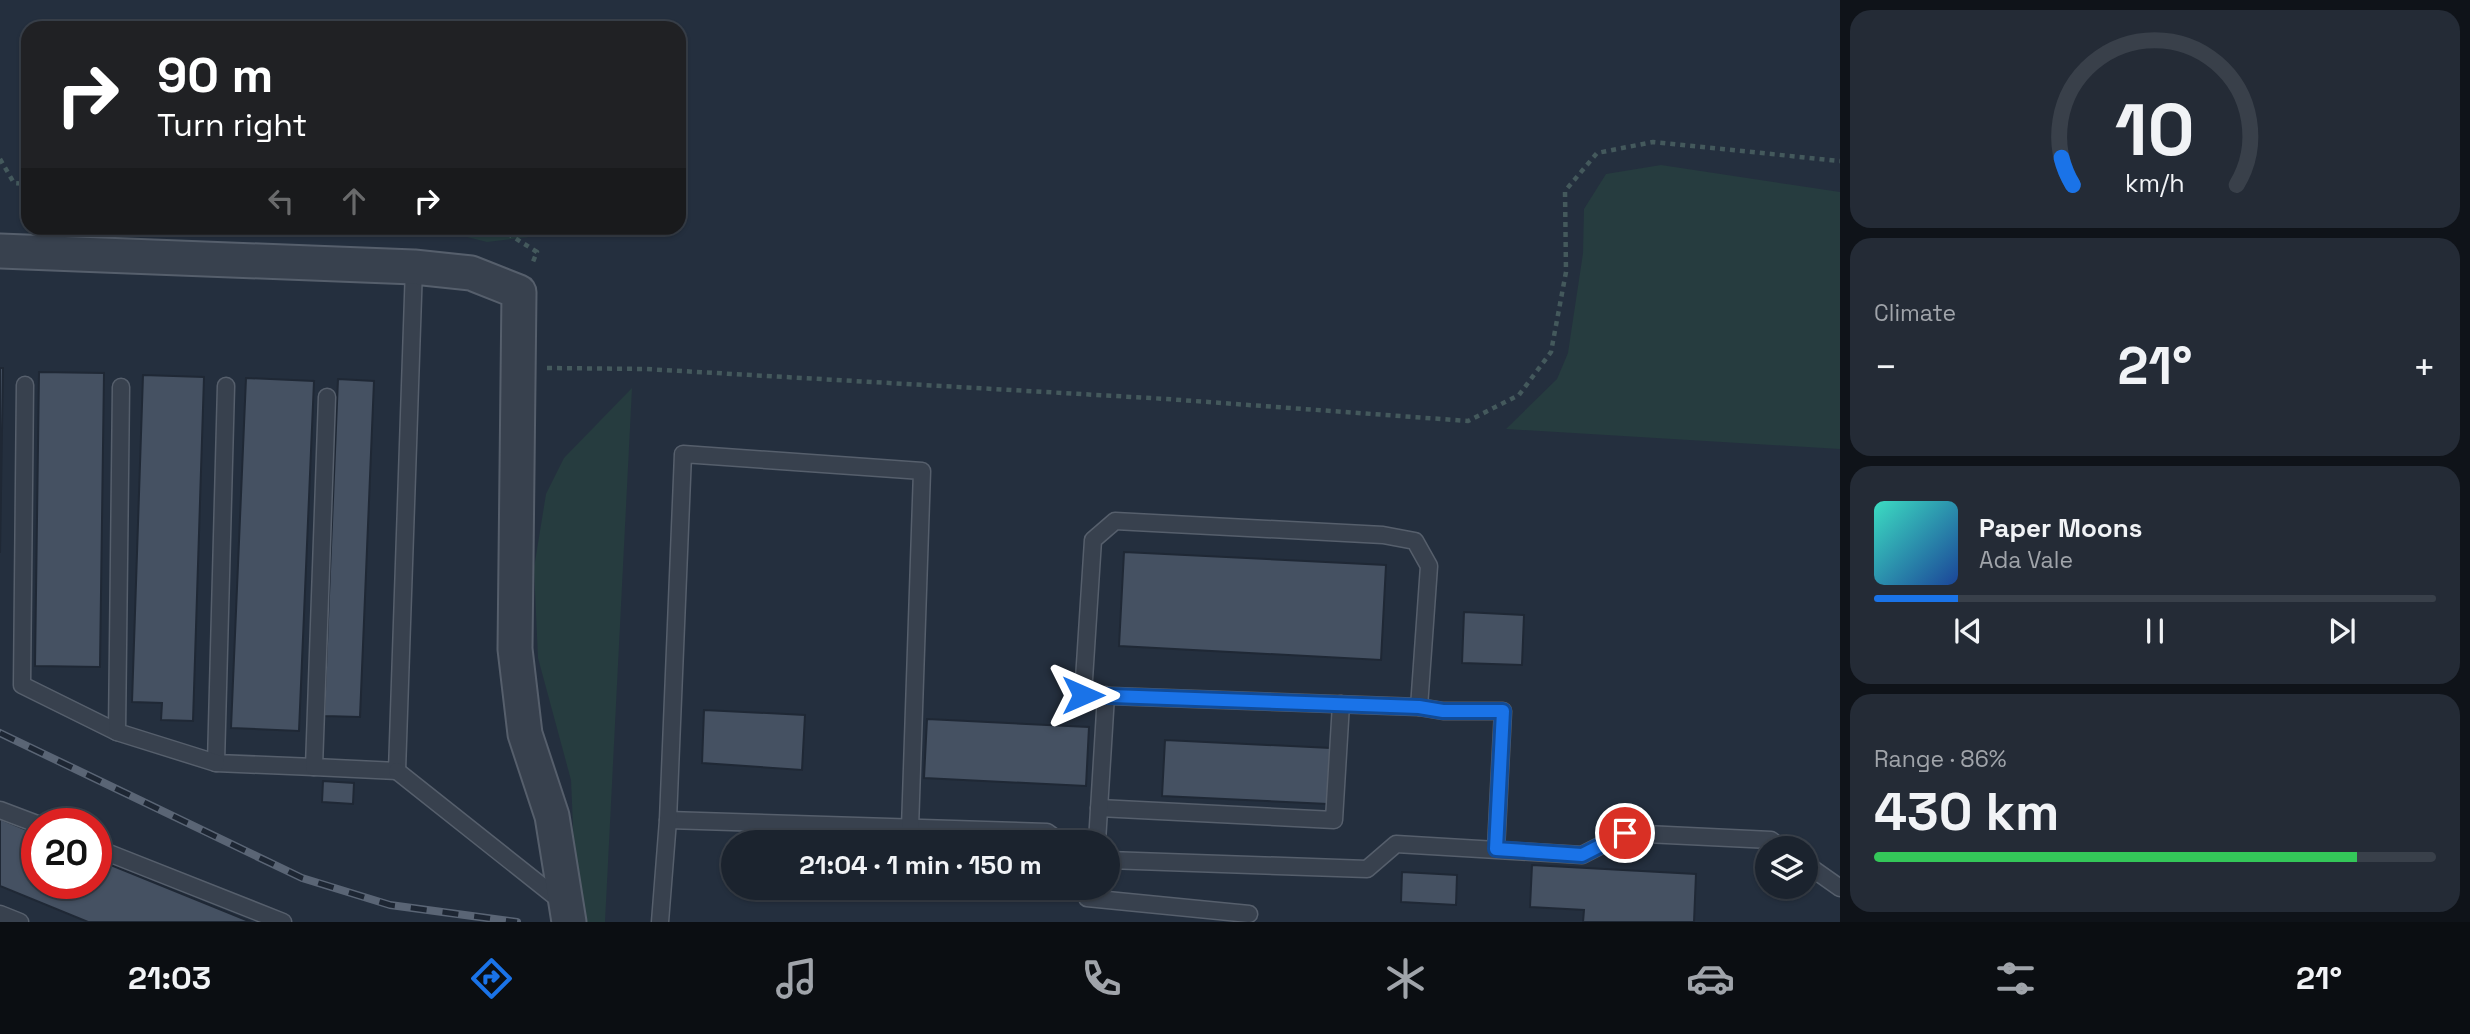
<!DOCTYPE html>
<meta charset="utf-8">
<style>
:root{--surface:#1b232e;--page:#242b36;--text:#f1f3f6;--muted:#a0a4aa;--line:#39404a;--accent:#1a73e8}
body{margin:0;font-family:"Space Grotesk",sans-serif;background:var(--page);color:var(--text);height:100vh;display:flex;flex-direction:column;font-size:26px;white-space:nowrap}
*{box-sizing:border-box;margin:0}
p{font-size:23px;color:var(--muted)}
.icon{flex:none;width:38px;height:38px;fill:none;stroke:currentColor;stroke-width:2;stroke-linecap:round;stroke-linejoin:round}
.map{position:relative;flex:1;overflow:hidden}
.side{display:flex;flex-direction:column;gap:10px;padding:10px;background:#0f1319;width:630px}
.side>*{flex:none}
.banner{position:absolute;left:21px;top:21px;width:665px;height:214px;border-radius:21px;box-shadow:0 2px 5px #0004,0 0 0 2px var(--line);background:#202124;color:#fff;overflow:hidden}
.buttons{position:absolute;left:1755px;top:836px;display:grid;gap:14px}
.buttons a{display:grid;place-items:center;width:63px;height:63px;border-radius:50%;background:var(--surface);box-shadow:0 2px 5px #0004,0 0 0 2px var(--line);font-size:35px}
.speed{position:absolute;left:21px;top:808px;display:flex;gap:14px;font-size:35px;font-weight:700;text-align:center}
.speed>*{display:grid;place-content:center;width:91px;height:91px;border-radius:50%;background:var(--surface);box-shadow:0 2px 5px #0004,0 0 0 2px var(--line);line-height:1}
.speed .limit{border:10px solid #d22;background:#fff;color:#111}
.pin{position:absolute;display:grid;place-items:center;width:60px;height:60px;color:#fff;margin:-30px;border:4px solid #fff;border-radius:50%;box-shadow:0 2px 7px #0007}
.me{position:absolute;width:77px;margin:-38px;rotate:90deg;stroke-linejoin:round;filter:drop-shadow(0 0 5px #0008)}
.turn{display:flex;align-items:center;gap:24px;height:147px;padding:0 21px;font-size:32px}
.turn .icon{width:91px;height:91px;stroke-width:2.5}
.turn b{display:block;font-size:49px;line-height:60px}
.lanes{display:flex;align-items:center;height:66px;padding:0 21px;background:#0003;justify-content:center;gap:35px;direction:ltr}
.lanes .off{opacity:.35}
.big{font-size:52px;font-weight:700;line-height:1.1}
.side .widget{flex:1;display:flex;flex-direction:column;justify-content:center;gap:10px;min-width:0;padding:0 24px;border-radius:21px;background:var(--page)}
.side .dial{align-items:center;gap:0}
.dial svg{height:182px;overflow:visible;fill:none;stroke:var(--line);stroke-width:7;stroke-linecap:round;text-anchor:middle}
.dial text{fill:var(--text);stroke:none}
.song{display:flex;align-items:center;gap:21px}
.cover{width:84px;height:84px;border-radius:10px;background:linear-gradient(135deg,hsl(170 70% 55%),hsl(220 70% 35%))}
.played{height:7px;border-radius:4px;background:linear-gradient(90deg,var(--accent) 15%,var(--line) 15%)}
.keys{display:flex;justify-content:space-around;direction:ltr}
.heat{display:flex;justify-content:space-between;align-items:center;font-size:38px;direction:ltr}
.charge{height:10px;border-radius:5px;background:linear-gradient(90deg,#34c759 86%,var(--line) 0)}
.trip{position:absolute;left:721px;top:830px;width:399px;height:70px;border-radius:35px;background:var(--surface);box-shadow:0 2px 5px #0004,0 0 0 2px var(--line);font-weight:700;line-height:70px;text-align:center}
.tabs{display:flex;height:112px;justify-content:space-around;align-items:center;background:#0b0e12;color:var(--muted)}
.tabs .icon{width:49px;height:49px}
.tabs .selected{color:var(--accent)}
.tabs b{font-size:32px;color:var(--text)}
main{display:flex;flex:1;min-height:0}
.map>svg:first-child{display:block}
.green{fill:#263c3f}
.building{fill:#455162;stroke:#1f2835;stroke-width:2}
.lines{fill:none;stroke-linecap:round;stroke-linejoin:round}
.service-casing{stroke:#565f6c;stroke-width:19}
.minor-casing{stroke:#565f6c;stroke-width:37}
.path{stroke:#44595c;stroke-width:4.5;stroke-dasharray:5 5;stroke-linecap:butt}
.service{stroke:#38414e;stroke-width:16}
.minor{stroke:#38414e;stroke-width:33}
.rail-casing{stroke:#5a6575;stroke-width:8}
.rail{stroke:#1d2633;stroke-width:5;stroke-dasharray:16;stroke-linecap:butt}
.route-casing{stroke:#114b97;stroke-width:18}
.route{stroke:#1a73e8;stroke-width:12}
</style>
<main>
<div class="map">
<svg width="1840" height="922" viewBox="0 0 1840 922">
<rect width="100%" height="100%" fill="#242f3e"/>
<g class="green">
<polygon points="1661,165 1840,192 1840,449 1506,429 1557,379 1568,353 1583,253 1584,209 1606,174"/>
<polygon points="431,228 573,228 571,232 487,242"/>
<polygon points="632,388 605,922 580,922 576,898 571,780 538,658 534,568 546,494 564,458"/>
</g>
<g class="building">
<polygon points="0,368 3,368 0,553"/>
<polygon points="39,372 104,373 100,667 35,666"/>
<polygon points="143,375 204,377 193,721 161,720 162,703 132,702"/>
<polygon points="246,378 314,381 299,731 231,728"/>
<polygon points="338,379 374,381 360,717 324,716"/>
<polygon points="1124,552 1386,565 1381,660 1119,646"/>
<polygon points="1464,612 1524,615 1522,665 1462,663"/>
<polygon points="704,710 805,715 802,770 702,763"/>
<polygon points="927,719 1089,727 1086,786 924,778"/>
<polygon points="1165,740 1331,748 1328,804 1162,796"/>
<polygon points="323,781 354,783 353,804 322,802"/>
<polygon points="0,819 37,834 37,884 96,884 96,859 251,922 88,922 0,886"/>
<polygon points="1532,865 1696,874 1694,922 1583,922 1584,910 1530,907"/>
<polygon points="1402,872 1457,875 1456,905 1401,902"/>
</g>
<g class="lines">
<defs>
<g id="service">
<polyline points="25,385 22,685 117,732"/>
<polyline points="226,386 216,763 314,767"/>
<polyline points="121,387 117,732 216,763"/>
<polyline points="327,397 314,767 397,771 414,267"/>
<polygon points="1115,521 1383,535 1415,541 1429,566 1419,707 1083,695 1093,540"/>
<polyline points="1419,707 1443,711 1503,711 1496,849"/>
<polyline points="397,771 562,902"/>
<polyline points="1099,808 1334,820 1341,704"/>
<polyline points="0,810 37,824"/>
<polyline points="668,820 1047,832 1061,842"/>
<polyline points="1097,842 1106,695"/>
<polyline points="96,848 283,922"/>
<polyline points="1108,860 1367,869 1396,844 1582,855 1625,833 1771,840 1783,849"/>
<polyline points="1806,864 1840,888"/>
<polyline points="1087,887 1087,898 1249,914"/>
<polyline points="0,914 20,922"/>
<polyline points="660,922 668,820 683,454 922,471 910,828"/>
</g>
<polyline id="minor" points="0,251 414,267 471,273 519,292 515,649 525,734 552,816 569,922"/>
</defs>
<use href="#service" class="service-casing"/>
<use href="#minor" class="minor-casing"/>
<g class="path">
<polyline points="0,159 14,183 28,184"/>
<polyline points="499,228 537,252 532,264"/>
<polyline points="547,368 646,369 1167,399 1468,421 1519,395 1551,352 1566,272 1565,191 1597,153 1653,142 1840,161"/>
</g>
<use href="#service" class="service"/>
<use href="#minor" class="minor"/>
<defs>
<polyline id="rail" points="0,733 302,878 390,905 517,922"/>
</defs>
<use href="#rail" class="rail-casing"/>
<use href="#rail" class="rail"/>
</g>
<g class="lines">
<defs>
<polyline id="route" points="1083,695 1419,707 1443,711 1503,711 1496,849 1582,855 1625,833"/>
</defs>
<use href="#route" class="route-casing"/>
<use href="#route" class="route"/>
</g>
</svg>
<div class="buttons">
<a><svg class="icon" aria-label="layers" viewBox="0 0 24 24"><path d="M12 4l9 5-9 5-9-5zM3 14l9 5 9-5"/></svg></a>
</div>
<div class="speed"><div class="limit">20</div></div>
<div class="pin" style="left:1625px;top:833px;background:#d93025"><svg class="icon" aria-label="arrive" viewBox="0 0 24 24"><path d="M6 21V4h12l-3 4 3 4H6"/></svg></div>
<svg class="me" style="left:1083px;top:695px" viewBox="-20 -20 40 40"><path d="M0-17L14 15 0 8-14 15z" fill="#1a73e8" stroke="#fff" stroke-width="4"/></svg>
<div class="trip">21:04 · 1 min · 150 m</div>
<div class="banner">
<div class="turn"><svg class="icon" aria-label="right" viewBox="0 0 24 24"><path d="M7 20v-9h11M14 6l5 5-5 5"/></svg><div><b>90 m</b>Turn right</div></div>
<div class="lanes"><svg class="icon off" aria-label="left" viewBox="0 0 24 24"><path d="M17 20v-9H6M10 6l-5 5 5 5"/></svg><svg class="icon off" aria-label="ahead" viewBox="0 0 24 24"><path d="M12 20V5M6 11l6-6 6 6"/></svg><svg class="icon" aria-label="right" viewBox="0 0 24 24"><path d="M7 20v-9h11M14 6l5 5-5 5"/></svg></div>
</div>
</div>
<section class="side">
<div class="widget dial"><svg viewBox="0 0 100 80">
<path d="M14 69A42 42 0 1 1 86 69"/>
<path d="M14 69A42 42 0 0 1 9 57" stroke="#1a73e8"/>
<text x="50" y="56" font-size="32" font-weight="700">10</text>
<text x="50" y="72" font-size="11">km/h</text>
</svg></div>
<div class="widget"><p>Climate</p>
<div class="heat"><a>−</a><b class="big">21°</b><a>+</a></div>
</div>
<div class="widget">
<div class="song"><i class="cover"></i><div><b>Paper Moons</b><p>Ada Vale</p></div></div>
<div class="played"></div>
<div class="keys"><svg class="icon" aria-label="previous" viewBox="0 0 24 24"><path d="M18 5L8 12l10 7zM5 5v14"/></svg><svg class="icon" aria-label="pause" viewBox="0 0 24 24"><path d="M8 5v14M16 5v14"/></svg><svg class="icon" aria-label="next" viewBox="0 0 24 24"><path d="M6 5l10 7-10 7zM19 5v14"/></svg></div>
</div>
<div class="widget"><p>Range · 86%</p><b class="big">430 km</b><div class="charge"></div></div>
</section>
</main>
<nav class="tabs">
<b>21:03</b>
<svg class="icon selected" aria-label="directions" viewBox="0 0 24 24"><path d="M12 3l9 9-9 9-9-9zM9 14v-3h6M13 9l2 2-2 2"/></svg>
<svg class="icon" aria-label="music" viewBox="0 0 24 24"><path d="M9 18V5l10-2v13"/><circle cx="6" cy="18" r="3"/><circle cx="16" cy="16" r="3"/></svg>
<svg class="icon" aria-label="phone" viewBox="0 0 24 24"><path d="M5 4h4l2 5-3 2q2 4 5 5l2-3 5 2v4C11 20 4 13 5 4z"/></svg>
<svg class="icon" aria-label="climate" viewBox="0 0 24 24"><path d="M12 3v18M4 7l16 10M4 17L20 7"/></svg>
<svg class="icon" aria-label="car" viewBox="0 0 24 24"><path d="M5 17H2v-5l4-1 3-4h7l3 4 3 1v5h-3M9 17h6M6 11h13"/><circle cx="7" cy="17" r="2"/><circle cx="17" cy="17" r="2"/></svg>
<svg class="icon" aria-label="filters" viewBox="0 0 24 24"><path d="M4 7h16M4 17h16"/><circle cx="9" cy="7" r="2"/><circle cx="15" cy="17" r="2"/></svg>
<b>21°</b>
</nav>
